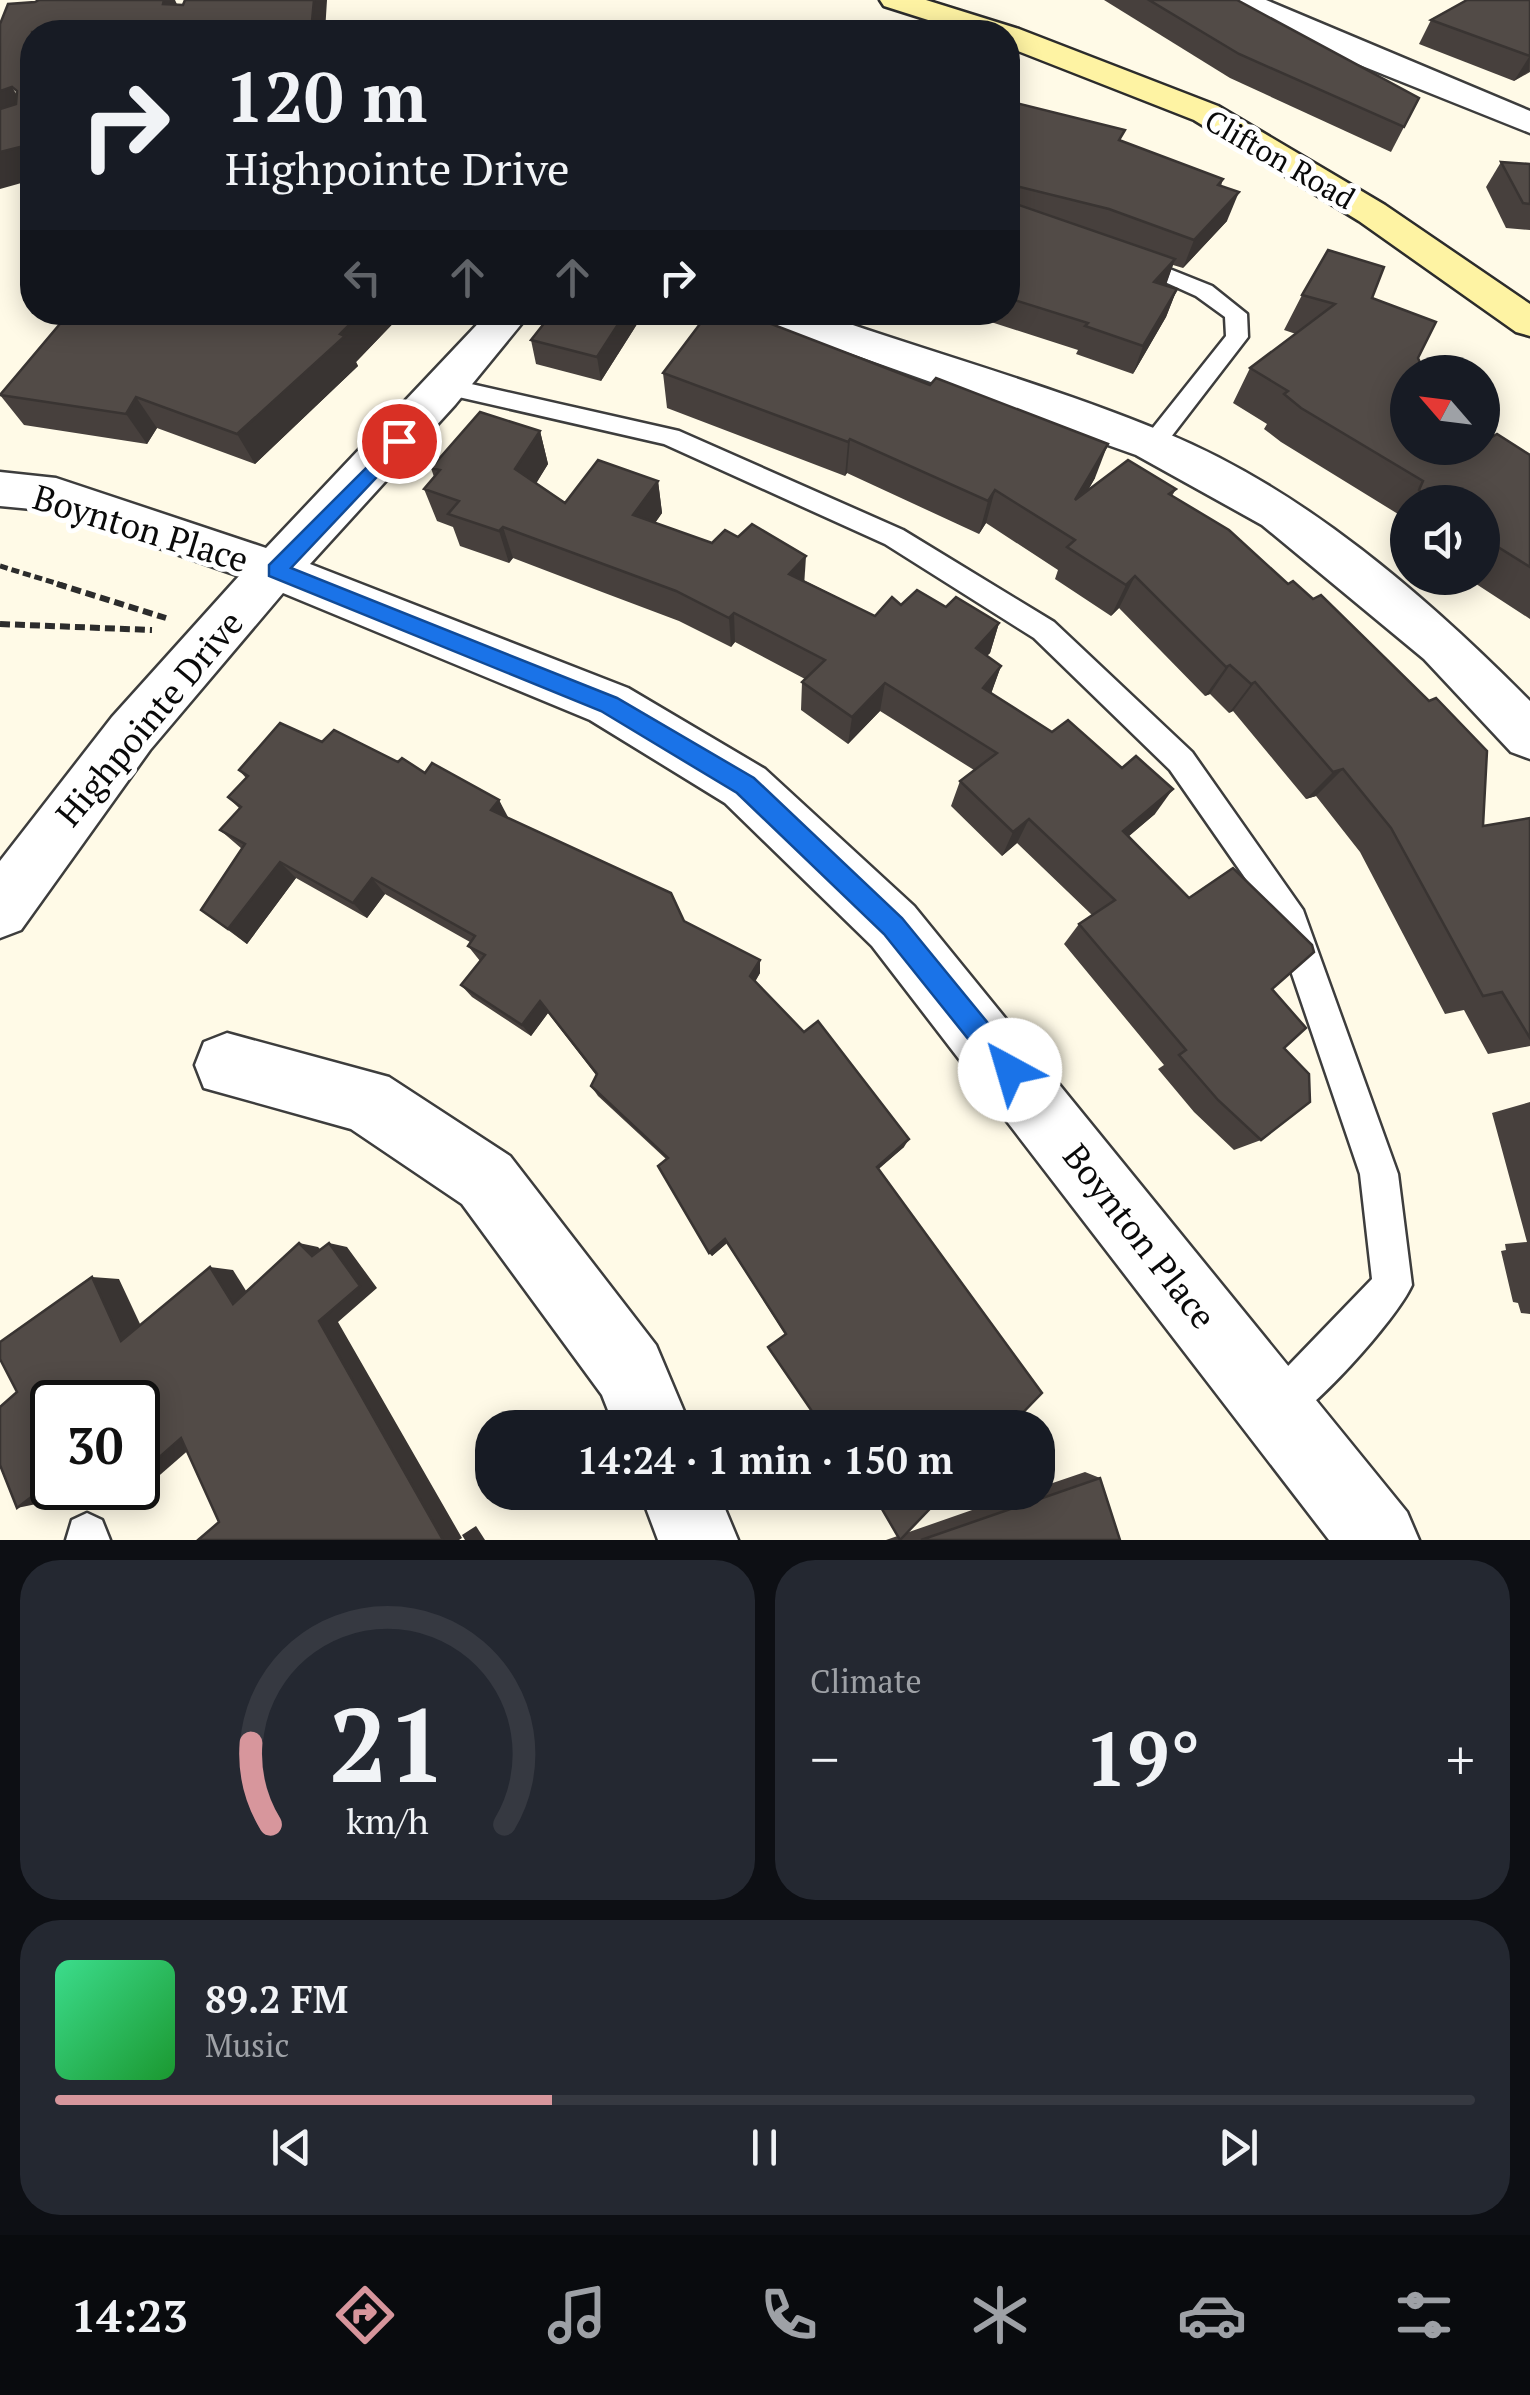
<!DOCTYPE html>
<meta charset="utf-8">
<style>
:root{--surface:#171b24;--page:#242831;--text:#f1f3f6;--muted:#9ea1a6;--line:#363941;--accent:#d7969c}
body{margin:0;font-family:"PT Serif",serif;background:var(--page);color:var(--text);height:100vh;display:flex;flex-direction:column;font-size:38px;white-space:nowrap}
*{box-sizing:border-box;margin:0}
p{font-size:32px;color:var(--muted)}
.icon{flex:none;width:55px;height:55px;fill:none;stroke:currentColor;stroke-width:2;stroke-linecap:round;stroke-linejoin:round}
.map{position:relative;height:1540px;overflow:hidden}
.drawer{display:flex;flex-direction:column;gap:20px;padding:20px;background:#0d0f14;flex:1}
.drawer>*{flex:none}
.guide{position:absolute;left:20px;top:20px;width:1000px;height:305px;border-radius:40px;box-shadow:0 5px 25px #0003;background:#171b24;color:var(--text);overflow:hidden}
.needle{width:65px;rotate:298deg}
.tools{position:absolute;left:1390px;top:355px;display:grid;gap:20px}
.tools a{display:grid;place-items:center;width:110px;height:110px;border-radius:50%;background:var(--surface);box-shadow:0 5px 25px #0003;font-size:50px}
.speed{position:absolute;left:30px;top:1380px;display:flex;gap:20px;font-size:50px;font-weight:700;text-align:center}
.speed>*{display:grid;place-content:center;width:130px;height:130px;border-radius:50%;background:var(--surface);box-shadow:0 5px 25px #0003;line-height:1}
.speed .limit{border:5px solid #111;border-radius:15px;background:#fff;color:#111}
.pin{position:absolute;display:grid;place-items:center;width:85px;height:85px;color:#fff;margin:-42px;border:5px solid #fff;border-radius:50%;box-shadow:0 2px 10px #0007}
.me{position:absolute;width:110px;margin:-55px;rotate:321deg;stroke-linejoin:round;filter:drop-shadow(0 0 8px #0008)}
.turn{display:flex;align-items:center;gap:35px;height:210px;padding:0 40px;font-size:45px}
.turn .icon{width:130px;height:130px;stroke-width:2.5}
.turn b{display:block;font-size:70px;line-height:85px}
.lanes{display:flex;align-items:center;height:95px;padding:0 40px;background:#0003;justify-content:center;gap:50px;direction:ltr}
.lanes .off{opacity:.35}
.big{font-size:75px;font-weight:700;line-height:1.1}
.drawer .widget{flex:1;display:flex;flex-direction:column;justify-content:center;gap:15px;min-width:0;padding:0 35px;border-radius:40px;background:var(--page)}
.drawer .dial{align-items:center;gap:0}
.dial svg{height:260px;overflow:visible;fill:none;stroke:var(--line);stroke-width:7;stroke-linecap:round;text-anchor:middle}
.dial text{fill:var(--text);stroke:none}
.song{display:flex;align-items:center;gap:30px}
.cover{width:120px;height:120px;border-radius:15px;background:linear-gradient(135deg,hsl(150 70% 55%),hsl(130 70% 35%))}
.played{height:10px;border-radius:5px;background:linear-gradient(90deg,var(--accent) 35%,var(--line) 35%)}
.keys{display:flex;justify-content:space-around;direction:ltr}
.heat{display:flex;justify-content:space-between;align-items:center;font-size:55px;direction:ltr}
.drawer .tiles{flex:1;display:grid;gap:20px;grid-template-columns:1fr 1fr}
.widget:last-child{grid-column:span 2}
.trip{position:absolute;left:475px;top:1410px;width:580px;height:100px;border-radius:40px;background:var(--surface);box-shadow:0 5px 25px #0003;font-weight:700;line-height:100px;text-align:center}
.menu{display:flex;height:160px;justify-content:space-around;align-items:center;background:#090b0e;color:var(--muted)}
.menu .icon{width:70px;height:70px}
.menu .on{color:var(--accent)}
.menu b{font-size:45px;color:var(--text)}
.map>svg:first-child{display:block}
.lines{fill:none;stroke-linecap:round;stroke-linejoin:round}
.lane-casing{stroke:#3d3d3d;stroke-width:5}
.street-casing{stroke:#3d3d3d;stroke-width:5}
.secondary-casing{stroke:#2c2c2c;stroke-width:5}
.path-far1{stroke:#2c2c2c;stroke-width:5;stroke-dasharray:8 4;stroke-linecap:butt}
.path{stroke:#2c2c2c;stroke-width:6;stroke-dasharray:10 5;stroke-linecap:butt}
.lane{fill:#fff;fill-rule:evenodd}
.street{fill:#fff;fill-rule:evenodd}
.secondary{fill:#fef3a3;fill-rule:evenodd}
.wall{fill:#47403d}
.shaded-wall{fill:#393432}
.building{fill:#524b47;stroke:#393432;stroke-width:2.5}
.route{fill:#1a73e8;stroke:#114b97;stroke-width:2.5}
.labels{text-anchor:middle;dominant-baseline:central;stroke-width:10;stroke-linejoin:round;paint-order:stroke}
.far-street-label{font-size:30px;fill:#0a0a0a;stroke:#fff}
.street-label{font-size:35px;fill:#0a0a0a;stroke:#fff}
</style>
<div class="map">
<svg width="1530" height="1540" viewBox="0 0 1530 1540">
<rect width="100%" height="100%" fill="#fffae7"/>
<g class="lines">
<defs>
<g id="lane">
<polygon points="1132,254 1212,286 1247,314 1248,337 1161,450 1152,452 1140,444 1226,336 1225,317 1196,296 1125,264 1125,256"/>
<path d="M449 379 679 431 903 530 1054 622 1192 752 1303 910 1398 1174 1412 1285C1397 1319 1309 1417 1275 1431L1260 1425 1254 1410 1260 1395 1372 1279 1360 1174 1273 918 1170 770 1034 638 885 544 664 444 441 393V381Z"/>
<polygon points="87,1513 102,1520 110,1540 66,1540 72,1520"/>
</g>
<g id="street">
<polygon points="1227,0 1266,0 1530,111 1530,133 1300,41"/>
<polygon points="489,312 531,312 455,405 310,564 628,688 765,769 914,906 1407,1512 1419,1540 1329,1540 872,946 725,803 590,720 283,593 150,750 21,930 0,938 0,861 112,717 239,576 53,511 0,506 0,472 56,478 266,548"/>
<path d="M753 312H815C929 352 1056 387 1166 433 1304 490 1426 596 1530 701V759L1511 752 1424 659 1262 525 1136 455 759 321Z"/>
<polygon points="227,1033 389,1077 510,1156 656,1345 691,1428 615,1428 602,1395 462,1204 351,1129 204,1088 195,1065 204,1042"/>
<polygon points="640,1492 718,1492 738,1540 658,1540"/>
</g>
<polygon id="secondary" points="880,0 926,0 1019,29 1218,106 1385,205 1530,304 1530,336 1516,332 1359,221 1194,120 1008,47 1008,32 966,32 884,6"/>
</defs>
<use href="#lane" class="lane-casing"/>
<use href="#street" class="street-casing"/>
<use href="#secondary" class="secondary-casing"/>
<polyline class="path-far1" points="0,566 65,586"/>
<g class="path">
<polyline points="57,584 166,618"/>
<polyline points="0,624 152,630"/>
</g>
<use href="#lane" class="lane"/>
<use href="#street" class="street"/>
<use href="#secondary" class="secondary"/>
</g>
<g class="wall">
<polygon points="1104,0 1237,0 1419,98 1391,152 1230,78"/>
<polygon points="1530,0 1530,72 1514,81 1419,44 1431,20"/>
<polygon points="1008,101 1121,141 1223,179 1221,186 1227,221 1183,268 1173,265 1165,286 1177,289 1166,317 1133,374 1076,354 1078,350 960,312 1008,312"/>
<polygon points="1501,162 1530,164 1530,230 1506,228 1486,187"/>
<polygon points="1302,295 1372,298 1418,358 1460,458 1530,455 1530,619 1467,578 1482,578 1482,502 1408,502 1408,536 1393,523 1398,514 1281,442 1264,429 1267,424 1233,403 1250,368 1296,334 1284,330"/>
<polygon points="70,312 404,312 356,362 358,366 255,464 157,428 147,444 24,425 0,395"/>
<polygon points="639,321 601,381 536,364 531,340"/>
<polygon points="663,373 1095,478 1088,490 1176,489 1172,496 1483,826 1530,818 1530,1046 1488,1054 1464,1010 1445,1014 1360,852 1316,796 1306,799 1233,711 1229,713 1210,694 1205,696 1119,608 1111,616 1055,579 1058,570 986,523 979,534 847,473 845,476 667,408"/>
<polygon points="540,431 548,464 536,483 565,503 658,481 662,513 655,523 805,581 875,616 901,605 946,607 999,623 990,653 986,656 1001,666 991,693 1155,814 1128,837 1272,989 1284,1048 1261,1140 1234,1150 1194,1112 1158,1069 1164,1065 1064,944 1079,924 1092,915 1017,843 1002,856 951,806 960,781 974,770 880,711 848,744 801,710 802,682 805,679 735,642 731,647 679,621 602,592 513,558 509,563 460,546 453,527 437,521 424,489 434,477 431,468"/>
<polygon points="322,742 398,762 499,800 507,818 684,921 760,973 755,982 904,1147 878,1169 785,1334 727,1243 712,1256 666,1159 598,1096 591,1086 596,1075 548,1013 531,1036 472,997 461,985 480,961 468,946 470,942 385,894 367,918 296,878 247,944 201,910 242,849 220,830 240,809 228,797 246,778 239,770"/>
<polygon points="1530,1102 1530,1314 1521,1313 1518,1303 1513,1302 1501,1251 1506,1250 1505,1244 1527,1242 1492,1113"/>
<polygon points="1085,1472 1100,1478 1120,1540 886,1540 1024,1492 1038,1492 1038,1488"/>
</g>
<g class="shaded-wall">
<polygon points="164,0 175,0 182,15 163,4"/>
<polygon points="314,0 327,0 325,32 311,32"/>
<polygon points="1530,56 1529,71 1514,81 1529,57"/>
<polygon points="12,87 31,118 0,127 0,91"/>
<polygon points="32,144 32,180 0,189 0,152"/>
<polygon points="1239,192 1227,221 1183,268 1194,240"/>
<polygon points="1175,259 1165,288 1154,282"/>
<polygon points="1177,289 1166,317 1133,374 1143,346"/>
<polygon points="362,312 404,312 356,362 358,366 255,464 237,434"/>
<polygon points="626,312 638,312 639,321 601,381 597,357"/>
<polygon points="136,397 157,428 147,444 126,414"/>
<polygon points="540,431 548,464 525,502 515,469"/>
<polygon points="850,439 847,473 845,476 848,442"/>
<polygon points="1108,444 1095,478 1063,533 1075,500"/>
<polygon points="658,481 662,513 638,547 633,515"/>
<polygon points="995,490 986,523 979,534 988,501"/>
<polygon points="503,527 513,558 509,563 499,531"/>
<polygon points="806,556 804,587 789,574"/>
<polygon points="1135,576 1119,608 1111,616 1126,585"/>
<polygon points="734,613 735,642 731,647 729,618"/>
<polygon points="999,623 990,653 967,677 976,648"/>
<polygon points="1230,665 1210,694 1205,696 1226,667"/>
<polygon points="1001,666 991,694 983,688"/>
<polygon points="1255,682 1233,711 1229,713 1251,684"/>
<polygon points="885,683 880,711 848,744 852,717"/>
<polygon points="1343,769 1316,796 1306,799 1333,772"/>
<polygon points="1173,789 1155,814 1106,855 1123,831"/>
<polygon points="499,800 508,817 500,828 491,810"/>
<polygon points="1029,819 1017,843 1002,856 1013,832"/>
<polygon points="280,862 296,878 247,944 228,929"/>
<polygon points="372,878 385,894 367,918 353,903"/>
<polygon points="760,960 760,973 750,989 750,976"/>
<polygon points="540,1001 548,1013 531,1036 522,1025"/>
<polygon points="909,1139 904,1147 873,1174 877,1167"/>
<polygon points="725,1239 727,1243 712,1256 709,1253"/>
<polygon points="299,1243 318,1247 331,1260 312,1256"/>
<polygon points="329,1243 347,1247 377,1288 338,1322 462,1538 459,1540 443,1540 319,1321"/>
<polygon points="210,1267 233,1270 255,1305 233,1304"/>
<polygon points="92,1277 119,1279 148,1341 121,1341"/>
<polygon points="207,1434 153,1481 138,1484 138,1476 181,1438"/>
<polygon points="52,1481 52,1488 68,1488 51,1501 17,1508"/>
<polygon points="476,1526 485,1540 465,1540 462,1535"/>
</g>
<g class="building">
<polygon points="39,0 164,0 163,4 183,5 185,0 314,0 311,32 32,32 32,144 0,152 0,109 16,104 17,91 12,87 0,91 0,24 8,4 35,2"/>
<polygon points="1149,0 1237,0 1419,98 1404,127 1239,54"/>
<polygon points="1467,0 1530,0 1530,56 1431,20"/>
<polygon points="1008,101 1125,130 1119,140 1223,179 1218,185 1239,192 1194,240 1109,209 1012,185 1013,203 1175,259 1154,282 1177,289 1143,346 1085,326 1088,323 1008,298"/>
<polygon points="1501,162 1530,164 1530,204 1523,203"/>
<polygon points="1328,250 1384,267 1372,298 1436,322 1418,358 1424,372 1408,372 1408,448 1456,448 1460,458 1476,448 1482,448 1482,443 1497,434 1530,455 1530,567 1482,537 1482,502 1433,502 1419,490 1423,481 1301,408 1284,394 1288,391 1250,368 1335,304 1302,295"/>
<polygon points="70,312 362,312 340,334 345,336 237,434 136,397 126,414 0,395"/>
<polygon points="553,312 626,312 597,357 531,340"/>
<polygon points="709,312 740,312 930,385 936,378 1108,444 1075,500 1128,460 1176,489 1169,494 1229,530 1288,584 1293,581 1313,599 1321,595 1429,701 1436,698 1487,751 1483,826 1530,818 1530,1038 1502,992 1483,996 1391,828 1343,769 1333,772 1255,682 1251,684 1230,665 1226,667 1135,576 1126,585 1067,547 1075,540 995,490 988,501 850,439 848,442 663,373"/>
<polygon points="480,412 540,431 515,469 565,503 598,460 658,481 633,515 712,543 725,530 738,537 752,524 806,556 789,574 875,616 892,597 901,605 917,590 946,607 956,597 999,623 976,648 1001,666 983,688 1052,732 1068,720 1122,768 1136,756 1173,789 1123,831 1189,898 1233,868 1312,945 1314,952 1272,989 1306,1028 1284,1048 1309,1074 1310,1102 1261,1140 1218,1100 1179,1055 1186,1050 1079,924 1115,900 1029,819 1013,832 960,781 997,753 885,683 852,717 802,682 825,660 734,613 729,618 676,591 595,561 503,527 499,531 448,514 459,501 424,489 440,470 431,468"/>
<polygon points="280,723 322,742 334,730 398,762 402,758 425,773 432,763 499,800 491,810 671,893 684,921 760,960 750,976 804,1032 818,1021 909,1139 877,1167 1042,1393 1008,1428 829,1428 820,1423 768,1347 786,1334 725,1239 709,1253 658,1166 668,1158 591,1086 597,1074 540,1001 522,1025 461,985 485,955 468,946 475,936 372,878 353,903 280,862 228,929 201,910 245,844 220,830 241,807 228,797 248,776 239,770"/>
<polygon points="299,1243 312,1256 329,1243 360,1286 319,1321 443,1540 198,1540 219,1522 181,1438 138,1476 138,1402 52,1402 52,1481 17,1508 0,1465 0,1407 17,1392 0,1359 0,1342 92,1277 121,1341 210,1267 233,1304"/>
<polygon points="1100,1478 1120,1540 921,1540"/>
<polygon points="872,1492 946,1492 900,1540"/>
</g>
<polygon class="route" points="399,435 408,441 406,446 291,568 617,698 754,778 902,918 1019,1061 1023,1070 1019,1080 1010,1084 1001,1080 884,934 737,793 601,711 269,576 269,565"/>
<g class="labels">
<g class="far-street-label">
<text transform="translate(1280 159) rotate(30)">Clifton Road</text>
</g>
<g class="street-label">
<text transform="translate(141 528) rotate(17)">Boynton Place</text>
<text transform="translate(149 718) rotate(-50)">Highpointe Drive</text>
<text transform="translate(1140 1236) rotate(52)">Boynton Place</text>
</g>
</g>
</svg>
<div class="tools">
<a><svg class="needle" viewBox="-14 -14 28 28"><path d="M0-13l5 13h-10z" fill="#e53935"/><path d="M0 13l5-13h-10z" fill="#9ea1a6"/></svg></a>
<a><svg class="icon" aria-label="sound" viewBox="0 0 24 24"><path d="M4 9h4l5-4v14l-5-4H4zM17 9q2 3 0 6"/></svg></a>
</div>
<div class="speed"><div class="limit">30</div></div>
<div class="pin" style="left:399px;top:441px;background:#d93025"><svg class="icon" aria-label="arrive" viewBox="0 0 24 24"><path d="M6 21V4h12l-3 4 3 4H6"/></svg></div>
<svg class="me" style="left:1010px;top:1070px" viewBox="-20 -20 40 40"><circle r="19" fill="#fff"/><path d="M0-13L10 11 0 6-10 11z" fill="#1a73e8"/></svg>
<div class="trip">14:24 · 1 min · 150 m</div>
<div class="guide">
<div class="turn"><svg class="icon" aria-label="right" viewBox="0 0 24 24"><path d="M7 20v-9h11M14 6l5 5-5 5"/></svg><div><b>120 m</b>Highpointe Drive</div></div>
<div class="lanes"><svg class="icon off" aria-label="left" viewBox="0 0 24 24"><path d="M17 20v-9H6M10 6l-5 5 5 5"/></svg><svg class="icon off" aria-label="ahead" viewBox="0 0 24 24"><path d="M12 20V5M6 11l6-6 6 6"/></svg><svg class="icon off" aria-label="ahead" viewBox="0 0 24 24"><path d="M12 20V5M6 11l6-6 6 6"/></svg><svg class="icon" aria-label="right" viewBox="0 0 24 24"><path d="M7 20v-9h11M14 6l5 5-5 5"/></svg></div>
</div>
</div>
<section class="drawer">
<div class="tiles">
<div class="widget dial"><svg viewBox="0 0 100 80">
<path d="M14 69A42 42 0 1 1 86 69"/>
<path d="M14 69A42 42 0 0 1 8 44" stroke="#d7969c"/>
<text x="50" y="56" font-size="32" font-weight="700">21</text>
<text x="50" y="72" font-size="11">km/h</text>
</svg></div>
<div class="widget"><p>Climate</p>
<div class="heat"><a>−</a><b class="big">19°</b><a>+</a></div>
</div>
<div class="widget">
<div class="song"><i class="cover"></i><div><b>89.2 FM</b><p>Music</p></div></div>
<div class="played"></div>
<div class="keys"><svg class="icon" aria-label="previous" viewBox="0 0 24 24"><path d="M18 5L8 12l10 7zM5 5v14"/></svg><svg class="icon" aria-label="pause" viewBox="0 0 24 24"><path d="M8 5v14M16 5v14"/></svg><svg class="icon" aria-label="next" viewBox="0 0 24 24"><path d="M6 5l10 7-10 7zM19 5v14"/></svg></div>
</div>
</div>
</section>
<nav class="menu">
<b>14:23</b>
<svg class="icon on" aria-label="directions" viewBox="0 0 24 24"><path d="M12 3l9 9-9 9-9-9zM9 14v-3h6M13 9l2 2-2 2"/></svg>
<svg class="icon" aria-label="music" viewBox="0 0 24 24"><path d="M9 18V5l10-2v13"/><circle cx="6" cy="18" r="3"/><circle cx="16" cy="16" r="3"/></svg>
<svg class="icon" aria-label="phone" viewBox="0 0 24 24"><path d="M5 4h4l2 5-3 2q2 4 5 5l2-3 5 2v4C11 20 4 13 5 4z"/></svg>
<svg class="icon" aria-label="climate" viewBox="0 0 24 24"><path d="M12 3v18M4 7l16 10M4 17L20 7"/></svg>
<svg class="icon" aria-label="car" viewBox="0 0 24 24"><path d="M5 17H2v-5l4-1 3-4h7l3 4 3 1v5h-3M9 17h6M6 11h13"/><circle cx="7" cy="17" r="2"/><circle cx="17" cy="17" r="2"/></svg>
<svg class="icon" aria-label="filters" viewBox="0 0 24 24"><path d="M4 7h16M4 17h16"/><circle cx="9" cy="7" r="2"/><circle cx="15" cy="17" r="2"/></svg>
</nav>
